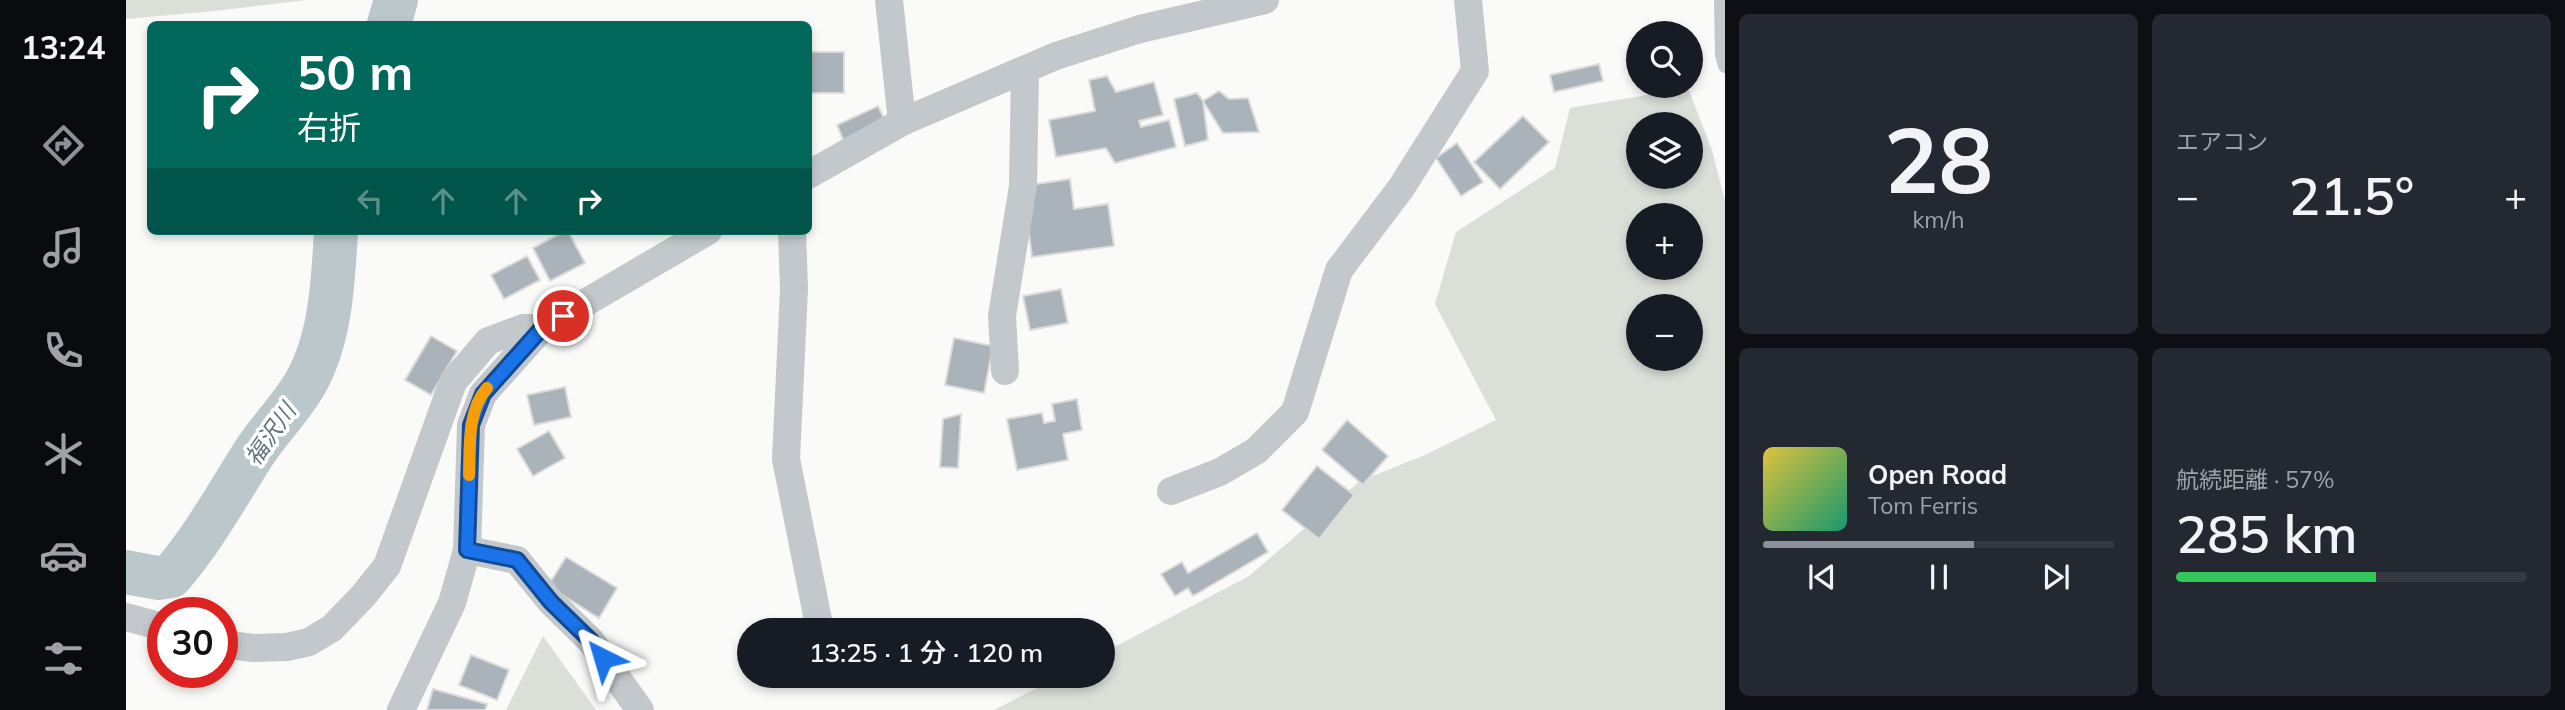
<!DOCTYPE html>
<html lang="ja">
<meta charset="utf-8">
<style>
:root{--surface:#171b24;--page:#242831;--text:#f1f3f6;--muted:#9ea1a6;--line:#363941;--accent:#8c9099}
body{margin:0;font-family:Mulish,"Noto Sans JP",sans-serif;background:var(--page);color:var(--text);height:100vh;display:flex;flex-direction:column;font-size:26px;white-space:nowrap}
*{box-sizing:border-box;margin:0}
p{font-size:23px;color:var(--muted)}
.icon{flex:none;width:38px;height:38px;fill:none;stroke:currentColor;stroke-width:2;stroke-linecap:round;stroke-linejoin:round}
.map{position:relative;flex:1;overflow:hidden}
.panel{display:flex;flex-direction:column;gap:14px;padding:14px;background:#0d0f14;width:840px}
.panel>*{flex:none}
.hud{position:absolute;left:21px;top:21px;width:665px;height:214px;border-radius:10px;box-shadow:0 4px 10px #0003;background:#00695c;color:#fff;overflow:hidden}
.tools{position:absolute;left:1500px;top:21px;display:grid;gap:14px}
.tools a{display:grid;place-items:center;width:77px;height:77px;border-radius:50%;background:var(--surface);box-shadow:0 4px 10px #0003;font-size:35px}
.speed{position:absolute;left:21px;top:597px;display:flex;gap:14px;font-size:35px;font-weight:700;text-align:center}
.speed>*{display:grid;place-content:center;width:91px;height:91px;border-radius:50%;background:var(--surface);box-shadow:0 4px 10px #0003;line-height:1}
.speed .limit{border:10px solid #d22;background:#fff;color:#111}
.pin{position:absolute;display:grid;place-items:center;width:60px;height:60px;color:#fff;margin:-30px;border:4px solid #fff;border-radius:50%;box-shadow:0 2px 7px #0007}
.me{position:absolute;width:77px;margin:-38px;rotate:320deg;stroke-linejoin:round;filter:drop-shadow(0 0 5px #0008)}
.turn{display:flex;align-items:center;gap:24px;height:147px;padding:0 35px;font-size:32px}
.turn .icon{width:91px;height:91px;stroke-width:2.5}
.turn b{display:block;font-size:49px;line-height:60px}
.lanes{display:flex;align-items:center;height:66px;padding:0 35px;background:#0003;justify-content:center;gap:35px;direction:ltr}
.lanes .off{opacity:.35}
.big{font-size:52px;font-weight:600;line-height:1.1}
.panel .widget{flex:1;display:flex;flex-direction:column;justify-content:center;gap:10px;min-width:0;padding:0 24px;border-radius:10px;background:var(--page)}
.panel .dial{align-items:center;gap:0}
.dial b{font-size:91px;line-height:1}
.song{display:flex;align-items:center;gap:21px}
.cover{width:84px;height:84px;border-radius:10px;background:linear-gradient(135deg,hsl(50 70% 55%),hsl(160 70% 35%))}
.played{height:7px;border-radius:4px;background:linear-gradient(90deg,var(--accent) 60%,var(--line) 60%)}
.keys{display:flex;justify-content:space-around;direction:ltr}
.heat{display:flex;justify-content:space-between;align-items:center;font-size:38px;direction:ltr}
.charge{height:10px;border-radius:5px;background:linear-gradient(90deg,#34c759 57%,var(--line) 0)}
.panel .tiles{flex:1;display:grid;gap:14px;grid-template-columns:repeat(2,1fr)}
.trip{position:absolute;left:611px;top:618px;width:378px;height:70px;border-radius:35px;background:var(--surface);box-shadow:0 4px 10px #0003;font-weight:600;line-height:70px;text-align:center}
main{display:flex;flex:1;min-height:0}
.menu{display:flex;flex-direction:column;width:126px;justify-content:space-around;align-items:center;background:#090b0e;color:var(--muted)}
.menu .icon{width:49px;height:49px}
.menu .current{color:var(--accent)}
.menu b{font-size:32px;color:var(--text)}
.map>svg:first-child{display:block}
.green{fill:#dadfd7;fill-rule:evenodd}
.lines{fill:none;stroke-linecap:round;stroke-linejoin:round}
.river{stroke:#bbc7cb;stroke-width:44}
.building{fill:#aab3b9;stroke:#dcdcda;stroke-width:2}
.lane{stroke:#c3c8cc;stroke-width:14}
.street{stroke:#c3c8cc;stroke-width:28}
.route-casing{stroke:#114b97;stroke-width:18}
.route{stroke:#1a73e8;stroke-width:12}
.slow{stroke:#f59e0b;stroke-width:12}
.labels{text-anchor:middle;dominant-baseline:central;stroke-width:7;stroke-linejoin:round;paint-order:stroke}
.water-label{font-size:23px;font-style:italic;fill:#60757c;stroke:#fff}
</style>
<main>
<nav class="menu">
<b>13:24</b>
<svg class="icon current" aria-label="directions" viewBox="0 0 24 24"><path d="M12 3l9 9-9 9-9-9zM9 14v-3h6M13 9l2 2-2 2"/></svg>
<svg class="icon" aria-label="music" viewBox="0 0 24 24"><path d="M9 18V5l10-2v13"/><circle cx="6" cy="18" r="3"/><circle cx="16" cy="16" r="3"/></svg>
<svg class="icon" aria-label="phone" viewBox="0 0 24 24"><path d="M5 4h4l2 5-3 2q2 4 5 5l2-3 5 2v4C11 20 4 13 5 4z"/></svg>
<svg class="icon" aria-label="climate" viewBox="0 0 24 24"><path d="M12 3v18M4 7l16 10M4 17L20 7"/></svg>
<svg class="icon" aria-label="car" viewBox="0 0 24 24"><path d="M5 17H2v-5l4-1 3-4h7l3 4 3 1v5h-3M9 17h6M6 11h13"/><circle cx="7" cy="17" r="2"/><circle cx="17" cy="17" r="2"/></svg>
<svg class="icon" aria-label="filters" viewBox="0 0 24 24"><path d="M4 7h16M4 17h16"/><circle cx="9" cy="7" r="2"/><circle cx="15" cy="17" r="2"/></svg>
</nav>
<div class="map">
<svg width="1599" height="710" viewBox="0 0 1599 710">
<rect width="100%" height="100%" fill="#fafaf8"/>
<g class="green">
<polygon points="0,0 180,0 89,11 0,19"/>
<path d="M1562 88 1586 150 1599 201V710H868L934 676H976L977 653 1123 576 1234 481 1299 455 1370 420 1309 304 1330 232 1429 168 1444 108ZM1512 124H1564V177H1512ZM1512 215H1564V268H1512ZM1512 306H1564V359H1512Z"/>
<polygon points="417,636 470,710 380,710"/>
</g>
<g class="lines">
<g class="river">
<polyline points="263,24 270,0"/>
<path d="M0 572 32 578 45 576C77 539 100 497 126 456 142 430 165 409 180 382 205 337 207 282 210 231"/>
</g>
</g>
<g class="building">
<rect x="682" y="52" width="36" height="41"/>
<polygon points="1473,64 1477,81 1428,92 1424,75"/>
<polygon points="981,76 990,92 1028,82 1037,115 1013,121 1015,127 1043,120 1050,147 989,163 980,148 930,157 923,120 969,111 963,80"/>
<polygon points="1093,91 1103,99 1122,98 1133,132 1097,133 1077,101"/>
<polygon points="1071,93 1077,101 1082,140 1059,146 1048,99"/>
<polygon points="752,106 760,122 718,142 711,125"/>
<polygon points="1397,116 1423,142 1374,189 1348,162"/>
<polygon points="1331,143 1357,182 1335,196 1310,158"/>
<polygon points="944,179 948,209 982,204 988,246 906,257 897,186"/>
<polygon points="439,231 442,231 459,263 424,281 407,248"/>
<polygon points="401,256 414,280 378,299 365,275"/>
<polygon points="935,289 942,323 904,330 897,296"/>
<polygon points="305,336 331,351 305,395 279,380"/>
<polygon points="828,338 867,346 858,393 819,385"/>
<polygon points="439,387 445,417 408,425 401,395"/>
<polygon points="951,399 956,430 937,434 942,460 891,470 881,419 916,413 918,423 929,421 926,404"/>
<polygon points="835,414 832,468 814,467 817,419"/>
<polygon points="1221,420 1262,456 1237,485 1196,450"/>
<polygon points="423,431 439,458 407,476 391,449"/>
<polygon points="1191,466 1228,495 1193,539 1156,510"/>
<polygon points="1131,533 1142,552 1067,596 1062,588 1049,596 1035,574 1056,562 1062,573"/>
<polygon points="440,557 491,588 473,618 422,586"/>
<polygon points="345,655 383,670 371,700 333,685"/>
<polygon points="307,689 361,704 359,710 301,710"/>
</g>
<g class="lines">
<polyline class="lane" points="1595,0 1596,55 1599,66"/>
<g class="street">
<polyline points="763,0 776,122"/>
<polyline points="682,175 776,122 930,56 1014,29 1139,0"/>
<polyline points="666,231 668,289 660,459 694,630"/>
<polyline points="879,371 876,316 897,186 899,70"/>
<polyline points="1045,491 1094,472 1130,451 1169,412 1213,270 1275,188 1349,71 1342,0"/>
<polyline points="341,550 391,560 425,602 465,641 514,710"/>
<polyline points="0,617 37,627"/>
<polyline points="96,644 127,648 161,647 183,642 206,628 237,596 261,566 327,382 362,341 397,328 416,328"/>
<polyline points="275,710 326,603 341,550 345,425 357,394 416,328 582,231"/>
</g>
</g>
<g class="lines">
<defs>
<polyline id="route" points="437,316 416,328 357,394 345,425 341,550 391,560 425,602 465,641 477,658"/>
</defs>
<use href="#route" class="route-casing"/>
<use href="#route" class="route"/>
<path class="slow" d="M343 475C344 447 341 411 361 388"/>
</g>
<g class="labels">
<g class="water-label">
<text transform="translate(144 434) rotate(-55)">福沢川</text>
</g>
</g>
</svg>
<div class="tools">
<a><svg class="icon" aria-label="search" viewBox="0 0 24 24"><circle cx="10" cy="10" r="6"/><path d="M15 15l6 6"/></svg></a>
<a><svg class="icon" aria-label="layers" viewBox="0 0 24 24"><path d="M12 4l9 5-9 5-9-5zM3 14l9 5 9-5"/></svg></a>
<a>+</a>
<a>−</a>
</div>
<div class="speed"><div class="limit">30</div></div>
<div class="pin" style="left:437px;top:316px;background:#d93025"><svg class="icon" aria-label="arrive" viewBox="0 0 24 24"><path d="M6 21V4h12l-3 4 3 4H6"/></svg></div>
<svg class="me" style="left:477px;top:658px" viewBox="-20 -20 40 40"><path d="M0-17L14 15 0 8-14 15z" fill="#1a73e8" stroke="#fff" stroke-width="4"/></svg>
<div class="trip">13:25 · 1 分 · 120 m</div>
<div class="hud">
<div class="turn"><svg class="icon" aria-label="right" viewBox="0 0 24 24"><path d="M7 20v-9h11M14 6l5 5-5 5"/></svg><div><b>50 m</b>右折</div></div>
<div class="lanes"><svg class="icon off" aria-label="left" viewBox="0 0 24 24"><path d="M17 20v-9H6M10 6l-5 5 5 5"/></svg><svg class="icon off" aria-label="ahead" viewBox="0 0 24 24"><path d="M12 20V5M6 11l6-6 6 6"/></svg><svg class="icon off" aria-label="ahead" viewBox="0 0 24 24"><path d="M12 20V5M6 11l6-6 6 6"/></svg><svg class="icon" aria-label="right" viewBox="0 0 24 24"><path d="M7 20v-9h11M14 6l5 5-5 5"/></svg></div>
</div>
</div>
<section class="panel">
<div class="tiles">
<div class="widget dial"><b>28</b><p>km/h</p></div>
<div class="widget"><p>エアコン</p>
<div class="heat"><a>−</a><b class="big">21.5°</b><a>+</a></div>
</div>
<div class="widget">
<div class="song"><i class="cover"></i><div><b>Open Road</b><p>Tom Ferris</p></div></div>
<div class="played"></div>
<div class="keys"><svg class="icon" aria-label="previous" viewBox="0 0 24 24"><path d="M18 5L8 12l10 7zM5 5v14"/></svg><svg class="icon" aria-label="pause" viewBox="0 0 24 24"><path d="M8 5v14M16 5v14"/></svg><svg class="icon" aria-label="next" viewBox="0 0 24 24"><path d="M6 5l10 7-10 7zM19 5v14"/></svg></div>
</div>
<div class="widget"><p>航続距離 · 57%</p><b class="big">285 km</b><div class="charge"></div></div>
</div>
</section>
</main>
